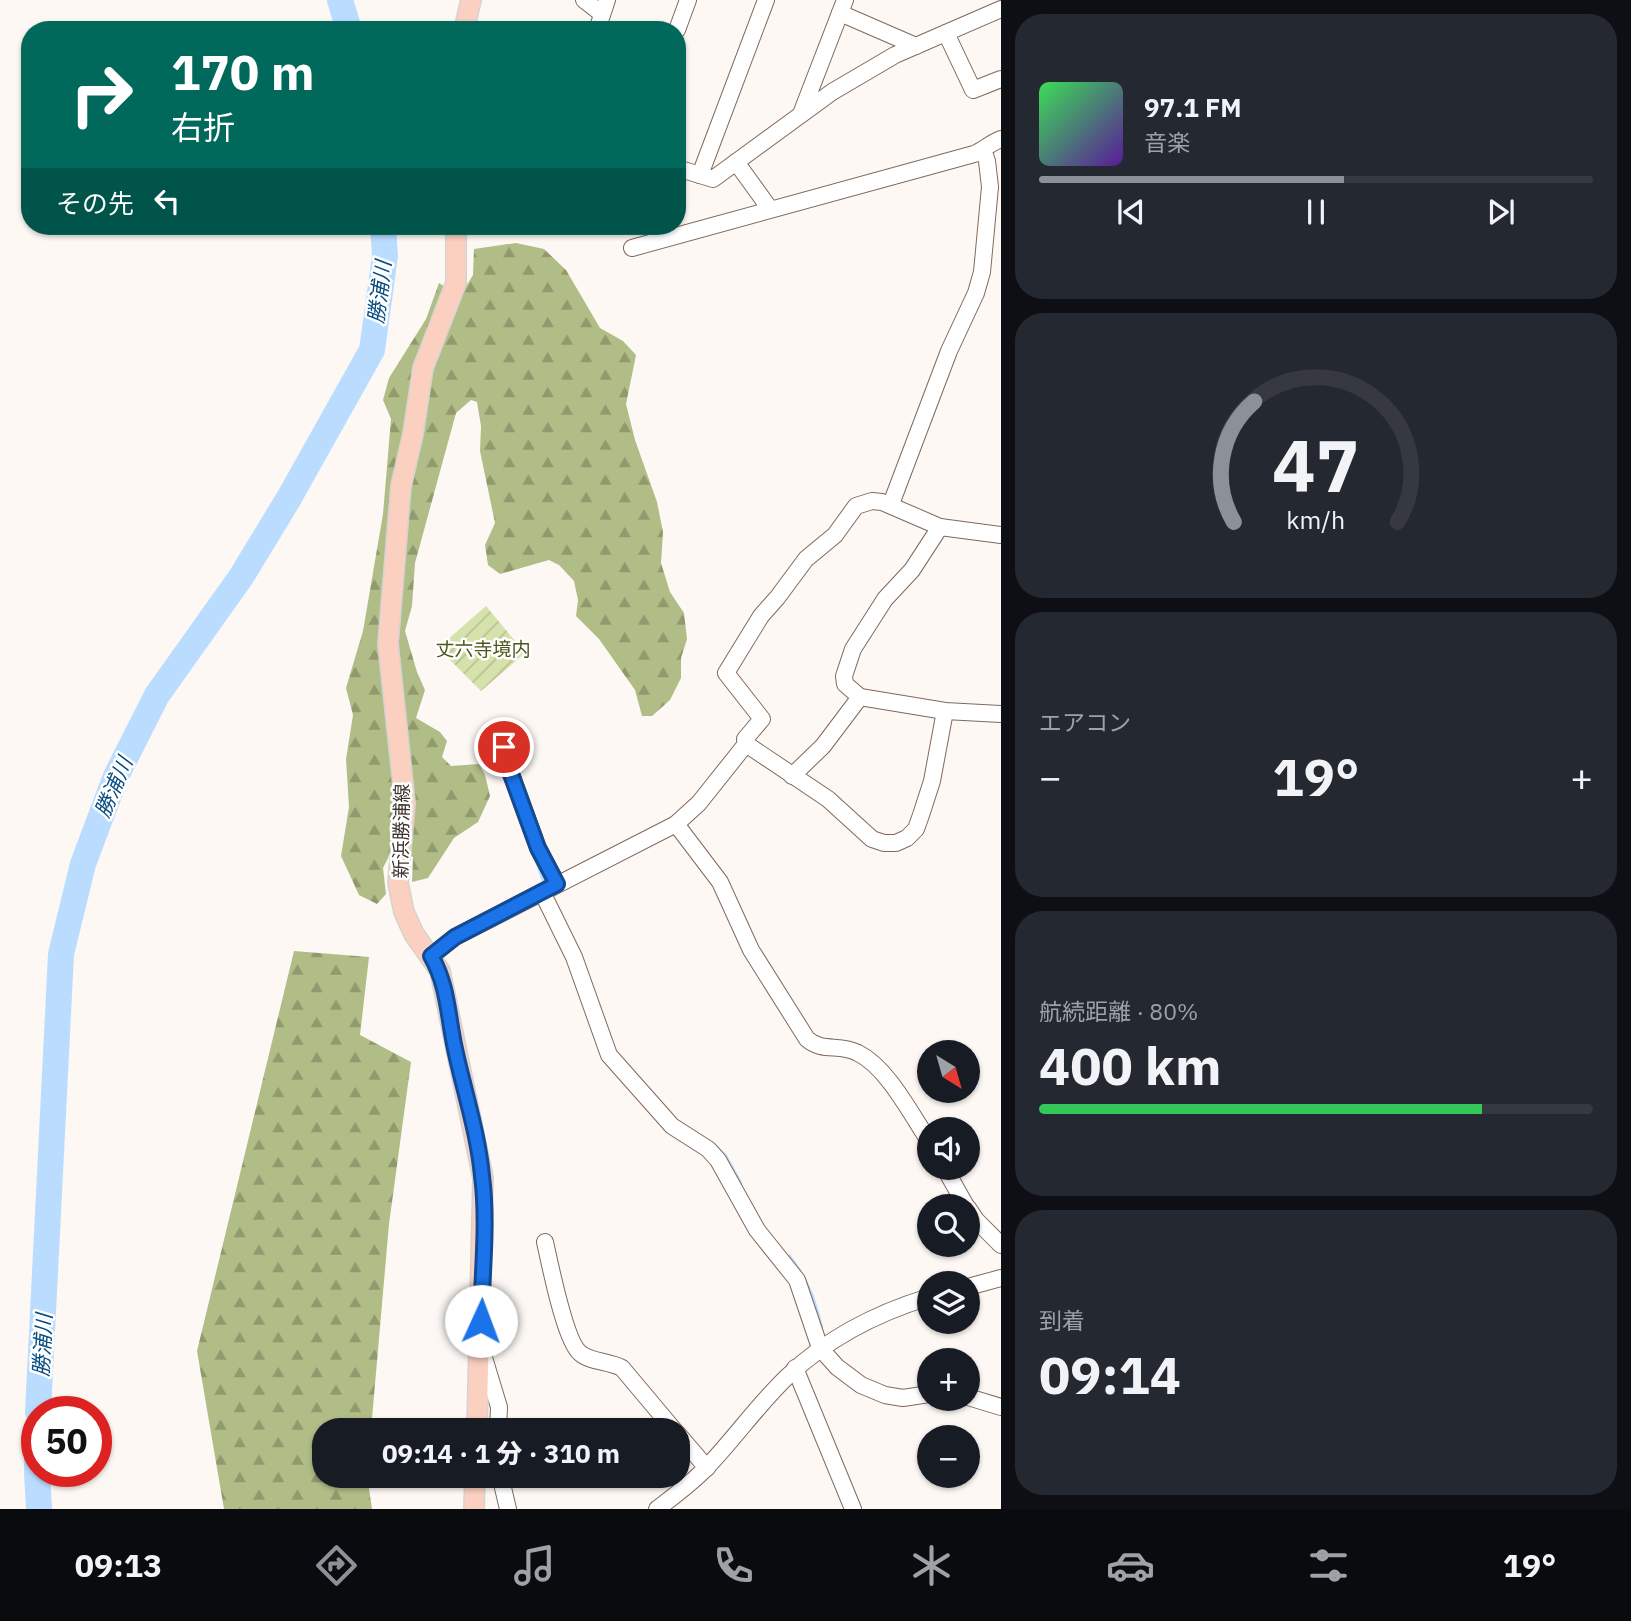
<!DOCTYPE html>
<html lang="ja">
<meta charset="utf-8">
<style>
:root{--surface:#171b24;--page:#242831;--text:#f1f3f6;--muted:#9ea1a6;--line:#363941;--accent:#8c9099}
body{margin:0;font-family:"IBM Plex Sans","Noto Sans JP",sans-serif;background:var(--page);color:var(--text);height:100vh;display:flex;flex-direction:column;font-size:26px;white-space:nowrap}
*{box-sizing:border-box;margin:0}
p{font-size:23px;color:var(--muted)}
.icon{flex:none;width:38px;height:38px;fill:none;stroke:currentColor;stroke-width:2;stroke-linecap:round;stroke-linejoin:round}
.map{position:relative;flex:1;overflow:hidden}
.sheet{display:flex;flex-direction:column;gap:14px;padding:14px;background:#0d0f14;width:630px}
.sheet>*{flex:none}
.top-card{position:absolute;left:21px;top:21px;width:665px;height:214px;border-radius:28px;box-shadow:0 2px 5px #0004;background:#00695c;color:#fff;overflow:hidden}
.needle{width:46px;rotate:143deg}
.fabs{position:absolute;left:917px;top:1040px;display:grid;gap:14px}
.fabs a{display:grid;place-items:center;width:63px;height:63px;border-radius:50%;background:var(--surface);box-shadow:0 2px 5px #0004;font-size:35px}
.speed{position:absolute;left:21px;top:1396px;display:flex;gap:14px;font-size:35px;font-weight:700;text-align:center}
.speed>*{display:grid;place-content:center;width:91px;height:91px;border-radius:50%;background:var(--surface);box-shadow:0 2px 5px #0004;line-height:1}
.speed .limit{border:10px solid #d22;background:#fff;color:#111}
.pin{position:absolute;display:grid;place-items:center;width:60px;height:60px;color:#fff;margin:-30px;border:4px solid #fff;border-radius:50%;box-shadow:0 2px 7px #0007}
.me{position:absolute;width:77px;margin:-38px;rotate:2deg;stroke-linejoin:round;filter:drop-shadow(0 0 5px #0008)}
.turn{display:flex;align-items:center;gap:24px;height:147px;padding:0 35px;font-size:32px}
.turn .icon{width:91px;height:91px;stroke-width:2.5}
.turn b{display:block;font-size:49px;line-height:60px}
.then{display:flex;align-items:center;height:66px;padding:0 35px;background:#0003;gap:14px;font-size:26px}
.big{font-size:52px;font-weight:800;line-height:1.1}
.sheet .widget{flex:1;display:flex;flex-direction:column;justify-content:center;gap:10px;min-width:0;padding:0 24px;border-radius:28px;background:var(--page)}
.sheet .dial{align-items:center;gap:0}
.dial svg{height:182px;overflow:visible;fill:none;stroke:var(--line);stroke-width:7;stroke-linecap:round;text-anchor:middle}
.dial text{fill:var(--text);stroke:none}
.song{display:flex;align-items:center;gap:21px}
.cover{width:84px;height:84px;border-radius:10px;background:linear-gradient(135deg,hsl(130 70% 55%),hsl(270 70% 35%))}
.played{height:7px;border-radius:4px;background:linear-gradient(90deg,var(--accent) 55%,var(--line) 55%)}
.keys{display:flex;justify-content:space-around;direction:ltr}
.heat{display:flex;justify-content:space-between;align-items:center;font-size:38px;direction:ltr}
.charge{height:10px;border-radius:5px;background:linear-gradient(90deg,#34c759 80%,var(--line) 0)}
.trip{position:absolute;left:312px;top:1418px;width:378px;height:70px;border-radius:28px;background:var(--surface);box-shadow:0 2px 5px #0004;font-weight:800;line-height:70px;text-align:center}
.dock{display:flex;height:112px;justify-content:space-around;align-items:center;background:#090b0e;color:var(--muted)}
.dock .icon{width:49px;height:49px}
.dock .selected{color:var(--accent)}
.dock b{font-size:32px;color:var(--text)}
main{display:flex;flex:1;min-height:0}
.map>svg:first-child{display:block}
.forest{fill:url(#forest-firs)}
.garden{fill:url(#garden-furrows)}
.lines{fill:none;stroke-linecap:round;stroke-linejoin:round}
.stream{stroke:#baddff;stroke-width:4.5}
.river{stroke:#baddff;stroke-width:26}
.minor-casing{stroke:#80695b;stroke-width:18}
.major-casing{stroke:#d5d3d1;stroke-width:22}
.minor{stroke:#fff;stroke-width:16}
.major{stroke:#fbd0c0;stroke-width:19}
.route-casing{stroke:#114b97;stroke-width:18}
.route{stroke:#1a73e8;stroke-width:12}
.labels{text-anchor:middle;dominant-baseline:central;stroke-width:5;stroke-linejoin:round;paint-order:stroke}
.park-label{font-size:19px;fill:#4c5619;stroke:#fff}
.street-label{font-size:19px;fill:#3f352f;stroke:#fff}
.water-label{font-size:21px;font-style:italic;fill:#094d80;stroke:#fff}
</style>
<main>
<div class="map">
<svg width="1001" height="1509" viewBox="0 0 1001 1509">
<defs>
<pattern id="forest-firs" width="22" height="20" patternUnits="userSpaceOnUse" patternTransform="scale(1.75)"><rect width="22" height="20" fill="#b1bd86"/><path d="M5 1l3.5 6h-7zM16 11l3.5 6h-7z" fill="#919a6e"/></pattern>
<pattern id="garden-furrows" width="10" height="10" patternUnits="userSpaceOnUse" patternTransform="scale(1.75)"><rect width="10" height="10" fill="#d6e2ab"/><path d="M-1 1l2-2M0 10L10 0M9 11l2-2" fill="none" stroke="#b9c293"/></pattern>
</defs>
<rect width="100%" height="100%" fill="#fdf8f4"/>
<g class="forest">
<polygon points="516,243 544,249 566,270 600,328 623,341 636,355 626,404 635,440 657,502 663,532 661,563 670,592 684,613 687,639 681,658 681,678 670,700 652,716 642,716 635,690 599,639 576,616 578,600 574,581 559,565 549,560 500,574 488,565 485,545 495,523 480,451 481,426 477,402 471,400 456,413 415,563 412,606 405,631 417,672 425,690 416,718 440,732 447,741 442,757 451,766 479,764 485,775 490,796 478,822 454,838 428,878 412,882 413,857 392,850 383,868 386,894 377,904 359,895 341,856 349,807 346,759 353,715 346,688 363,631 383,514 391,419 383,400 389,378 426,319 439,283 460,296 473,275 474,249"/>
<polygon points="294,951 369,957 360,1035 411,1062 389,1224 371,1430 324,1430 324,1475 367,1475 372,1509 224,1509 197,1351"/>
</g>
<polygon class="garden" points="486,606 525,653 481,691 438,648"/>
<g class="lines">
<g class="stream">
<polyline points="537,861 546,886"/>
<polyline points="714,1145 725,1156 740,1183"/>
<path d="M789 1257C807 1279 814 1300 821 1327"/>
</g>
<g class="river">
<polyline points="340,0 349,30"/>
<polyline points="38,1412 61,954 83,864 116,776 157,695 241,577 289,498 372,350 385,256 383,226"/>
<polyline points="37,1442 37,1468"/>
<polyline points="37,1472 39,1509"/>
</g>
<defs>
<g id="minor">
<polyline points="584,0 602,14"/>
<polyline points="840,13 916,46"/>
<polyline points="597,30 607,0"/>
<polyline points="677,30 688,0"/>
<polyline points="946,33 973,90 1001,79"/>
<polyline points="801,114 845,0"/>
<polyline points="736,162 770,209"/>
<polyline points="677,168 713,179 832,92 895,55 1001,9"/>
<polyline points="700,175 766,0"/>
<path d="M632 248 974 154C984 150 990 143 1001 139"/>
<polyline points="891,504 949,351 976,293 982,272 990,187 987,161 983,150"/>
<polyline points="860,697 845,684 844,676 853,649 885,599 912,570 940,527"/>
<polyline points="508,732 503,752 538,848 557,884"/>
<polyline points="746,744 745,739 762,719 726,673 761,616 777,598 806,559 835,535 856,506 872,501 882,502 940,527 1001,535"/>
<polyline points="792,776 823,746 860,697 945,711 1001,714"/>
<path d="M676 824 720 882 751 950 807 1039C823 1053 839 1043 858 1053 887 1067 911 1114 929 1141"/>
<polyline points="542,892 574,957 609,1055 672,1126 708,1149 718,1160 757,1230 797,1280 820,1348 837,1367 861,1385 885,1395 903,1398 929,1394"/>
<polyline points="431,956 455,937 676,824 699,803 746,744 828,799 872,839 884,843 896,843 907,838 916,829 921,815 932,781 945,711"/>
<polyline points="944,1167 966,1206"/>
<polyline points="968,1208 976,1220 1001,1245"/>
<path d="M545 1242C550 1264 565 1341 580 1353 590 1362 609 1361 622 1368L674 1430"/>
<polyline points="968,1287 1001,1278"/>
<polyline points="482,1351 499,1407 498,1430"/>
<polyline points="795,1368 853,1509"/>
<polyline points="968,1397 1001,1407"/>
<polyline points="677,1433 707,1468"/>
<polyline points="500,1475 508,1509"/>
<path d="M657 1509C674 1496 692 1483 707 1467 735 1438 759 1403 789 1375 829 1337 877 1313 929 1297"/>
</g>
<g id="major">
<polyline points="464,30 471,0"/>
<polyline points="456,226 456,283 423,368 413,434 401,486 388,644 405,803 398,883 404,912 414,934 440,971 483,1178 477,1430"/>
<polyline points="474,1509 475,1475"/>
</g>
</defs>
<use href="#minor" class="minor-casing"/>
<use href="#major" class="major-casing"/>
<use href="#minor" class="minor"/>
<use href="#major" class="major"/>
</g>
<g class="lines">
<defs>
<path id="route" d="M481 1321C482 1273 488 1223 482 1176 478 1133 464 1091 455 1049 448 1017 448 985 431 956L455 937 557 884 538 848 503 752 504 747"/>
</defs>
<use href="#route" class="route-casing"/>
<use href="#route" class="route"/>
</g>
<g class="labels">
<g class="park-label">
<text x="483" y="649">丈六寺境内</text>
</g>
<g class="street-label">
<text transform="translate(401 831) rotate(-89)">新浜勝浦線</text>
</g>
<g class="water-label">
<text transform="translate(379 292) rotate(-83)">勝浦川</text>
<text transform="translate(113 787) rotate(-67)">勝浦川</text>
<text transform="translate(42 1345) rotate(-87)">勝浦川</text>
</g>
</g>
</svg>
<div class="fabs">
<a><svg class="needle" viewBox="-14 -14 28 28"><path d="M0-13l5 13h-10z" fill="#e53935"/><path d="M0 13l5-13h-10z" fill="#9ea1a6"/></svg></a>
<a><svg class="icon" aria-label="sound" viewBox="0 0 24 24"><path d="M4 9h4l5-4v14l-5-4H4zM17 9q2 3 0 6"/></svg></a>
<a><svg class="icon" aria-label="search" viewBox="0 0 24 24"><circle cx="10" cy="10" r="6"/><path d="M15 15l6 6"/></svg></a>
<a><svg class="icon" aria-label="layers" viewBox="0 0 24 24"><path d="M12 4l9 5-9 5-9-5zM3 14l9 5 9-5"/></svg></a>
<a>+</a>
<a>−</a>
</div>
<div class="speed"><div class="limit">50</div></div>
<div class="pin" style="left:504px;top:747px;background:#d93025"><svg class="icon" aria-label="arrive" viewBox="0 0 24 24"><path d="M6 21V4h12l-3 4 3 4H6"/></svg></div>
<svg class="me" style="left:481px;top:1321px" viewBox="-20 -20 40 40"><circle r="19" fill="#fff"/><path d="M0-13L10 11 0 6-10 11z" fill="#1a73e8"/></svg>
<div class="trip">09:14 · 1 分 · 310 m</div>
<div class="top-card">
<div class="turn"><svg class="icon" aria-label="right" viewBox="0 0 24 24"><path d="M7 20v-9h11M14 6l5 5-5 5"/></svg><div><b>170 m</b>右折</div></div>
<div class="then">その先<svg class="icon" aria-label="left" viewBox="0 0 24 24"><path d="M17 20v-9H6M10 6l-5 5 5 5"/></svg></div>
</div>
</div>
<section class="sheet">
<div class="widget">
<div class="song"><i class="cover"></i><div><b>97.1 FM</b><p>音楽</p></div></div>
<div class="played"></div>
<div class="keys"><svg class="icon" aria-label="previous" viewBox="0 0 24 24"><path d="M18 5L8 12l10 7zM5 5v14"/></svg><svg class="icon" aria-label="pause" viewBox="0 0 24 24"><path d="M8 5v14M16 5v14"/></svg><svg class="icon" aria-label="next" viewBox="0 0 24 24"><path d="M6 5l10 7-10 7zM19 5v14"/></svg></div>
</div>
<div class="widget dial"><svg viewBox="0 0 100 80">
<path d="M14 69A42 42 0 1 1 86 69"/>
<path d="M14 69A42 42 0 0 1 23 16" stroke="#8c9099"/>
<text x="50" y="56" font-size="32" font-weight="700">47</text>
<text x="50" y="72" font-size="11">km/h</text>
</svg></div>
<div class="widget"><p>エアコン</p>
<div class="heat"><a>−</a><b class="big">19°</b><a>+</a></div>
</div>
<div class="widget"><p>航続距離 · 80%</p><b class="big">400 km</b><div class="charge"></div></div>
<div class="widget"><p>到着</p><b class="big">09:14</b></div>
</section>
</main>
<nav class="dock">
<b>09:13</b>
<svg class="icon selected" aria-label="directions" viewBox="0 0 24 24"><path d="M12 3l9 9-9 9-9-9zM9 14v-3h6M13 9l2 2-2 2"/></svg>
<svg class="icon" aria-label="music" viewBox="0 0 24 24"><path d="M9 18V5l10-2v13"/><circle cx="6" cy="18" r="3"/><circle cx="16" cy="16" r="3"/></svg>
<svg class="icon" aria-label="phone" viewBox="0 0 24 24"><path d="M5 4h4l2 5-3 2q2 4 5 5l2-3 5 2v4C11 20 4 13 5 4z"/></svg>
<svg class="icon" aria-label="climate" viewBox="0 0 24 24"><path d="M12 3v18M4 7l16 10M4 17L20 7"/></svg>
<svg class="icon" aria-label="car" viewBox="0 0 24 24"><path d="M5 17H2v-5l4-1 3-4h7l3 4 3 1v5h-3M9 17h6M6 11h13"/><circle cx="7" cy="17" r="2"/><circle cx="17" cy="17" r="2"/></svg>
<svg class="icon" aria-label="filters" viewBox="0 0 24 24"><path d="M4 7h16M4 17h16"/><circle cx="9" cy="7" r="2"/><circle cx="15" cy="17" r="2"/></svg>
<b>19°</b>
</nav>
